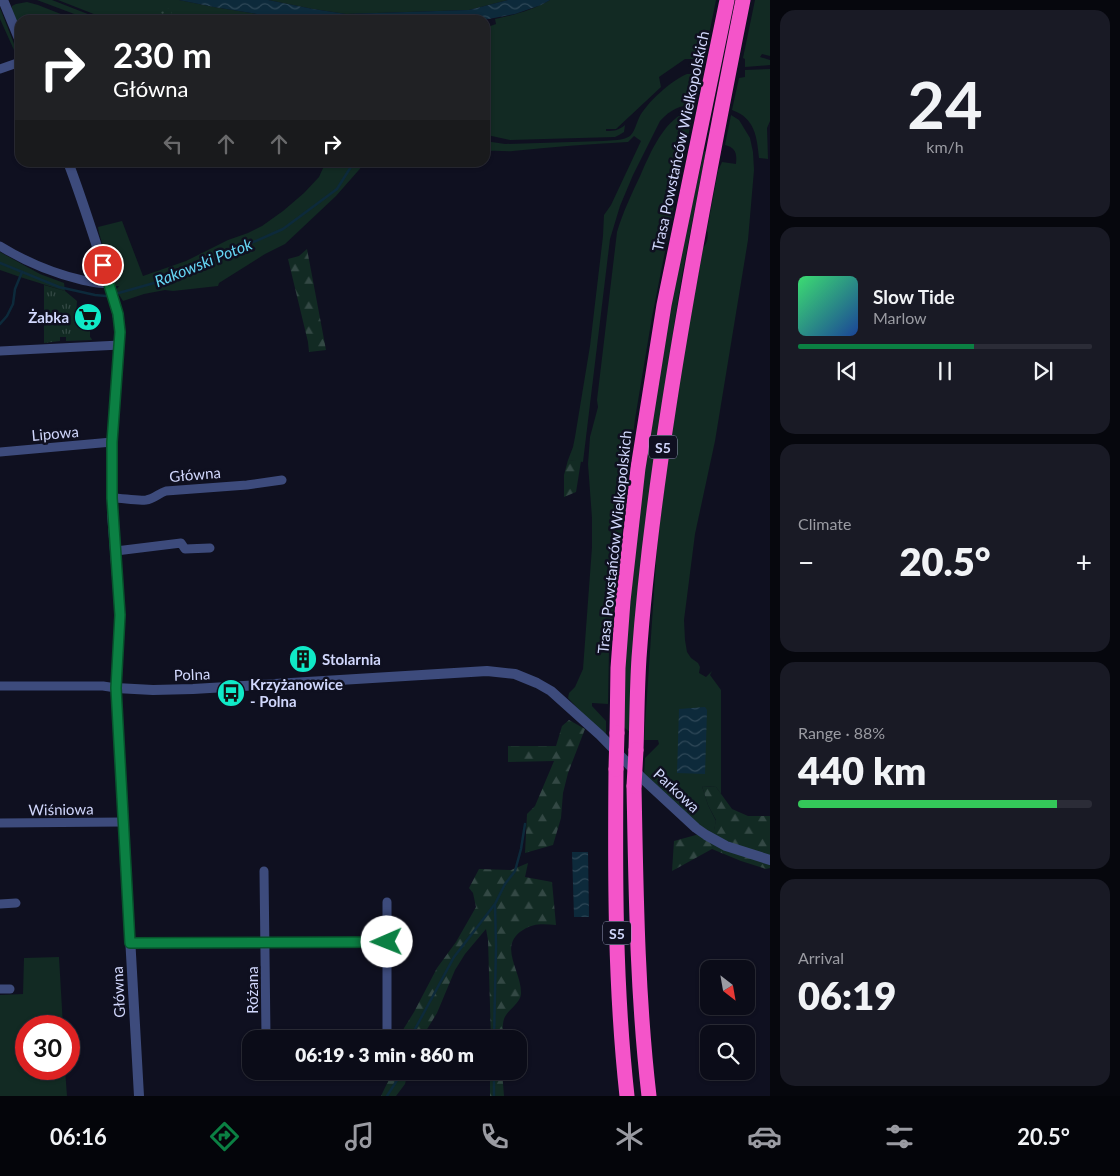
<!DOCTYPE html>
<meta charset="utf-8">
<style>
:root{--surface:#0b0c18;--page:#191a25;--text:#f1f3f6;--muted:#9a9ba2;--line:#2b2c37;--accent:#0b8043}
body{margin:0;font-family:Lato,sans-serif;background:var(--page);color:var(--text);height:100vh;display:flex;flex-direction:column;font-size:19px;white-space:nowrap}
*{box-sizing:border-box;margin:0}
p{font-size:16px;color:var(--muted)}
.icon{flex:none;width:28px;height:28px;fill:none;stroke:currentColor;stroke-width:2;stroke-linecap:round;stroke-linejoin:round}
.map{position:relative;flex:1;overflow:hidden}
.sheet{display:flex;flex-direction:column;gap:10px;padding:10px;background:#06070d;width:350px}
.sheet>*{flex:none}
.hud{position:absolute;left:15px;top:15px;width:475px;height:152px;border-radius:15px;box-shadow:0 1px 4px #0004,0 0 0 1px var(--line);background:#202124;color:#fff;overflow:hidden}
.needle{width:32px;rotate:149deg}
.fabs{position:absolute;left:700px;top:960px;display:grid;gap:10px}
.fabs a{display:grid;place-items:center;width:55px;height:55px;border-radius:10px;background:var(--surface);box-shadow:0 1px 4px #0004,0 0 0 1px var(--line);font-size:25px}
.speed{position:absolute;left:15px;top:1015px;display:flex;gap:10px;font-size:25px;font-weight:700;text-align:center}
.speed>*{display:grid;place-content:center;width:65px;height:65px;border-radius:50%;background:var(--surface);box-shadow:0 1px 4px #0004,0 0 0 1px var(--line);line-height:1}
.speed .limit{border:8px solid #d22;background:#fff;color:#111}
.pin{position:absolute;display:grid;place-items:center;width:42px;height:42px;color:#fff;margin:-21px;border:2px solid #fff;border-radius:50%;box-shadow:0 1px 5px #0007}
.me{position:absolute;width:55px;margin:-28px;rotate:269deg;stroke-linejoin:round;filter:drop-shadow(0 0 4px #0008)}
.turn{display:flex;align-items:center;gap:18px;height:105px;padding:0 15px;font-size:22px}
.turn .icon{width:65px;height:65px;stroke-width:2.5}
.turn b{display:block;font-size:35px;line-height:42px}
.lanes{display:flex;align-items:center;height:48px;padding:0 15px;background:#0003;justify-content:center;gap:25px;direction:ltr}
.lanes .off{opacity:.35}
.big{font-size:38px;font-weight:800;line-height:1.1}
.sheet .card{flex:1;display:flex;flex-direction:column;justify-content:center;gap:8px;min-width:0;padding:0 18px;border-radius:15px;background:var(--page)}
.sheet .dial{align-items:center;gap:0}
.dial b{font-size:65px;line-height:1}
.song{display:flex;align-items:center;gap:15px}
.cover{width:60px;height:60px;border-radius:8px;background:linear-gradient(135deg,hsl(140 70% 55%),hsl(220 70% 35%))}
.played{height:5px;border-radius:2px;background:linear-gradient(90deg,var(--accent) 60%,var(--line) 60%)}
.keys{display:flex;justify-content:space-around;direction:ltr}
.heat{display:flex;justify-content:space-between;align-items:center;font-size:28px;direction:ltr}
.charge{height:8px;border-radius:4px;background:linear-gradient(90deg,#34c759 88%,var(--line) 0)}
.trip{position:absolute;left:242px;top:1030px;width:285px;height:50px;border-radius:15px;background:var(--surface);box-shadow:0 1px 4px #0004,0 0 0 1px var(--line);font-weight:800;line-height:50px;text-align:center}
.tab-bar{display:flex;height:80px;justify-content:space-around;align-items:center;background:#04050a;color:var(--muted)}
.tab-bar .icon{width:35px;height:35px}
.tab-bar .active{color:var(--accent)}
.tab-bar b{font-size:22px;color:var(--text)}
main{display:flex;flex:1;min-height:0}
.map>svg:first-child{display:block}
.grass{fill:#122a23}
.forest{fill:url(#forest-firs)}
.park{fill:url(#park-tufts)}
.garden{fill:url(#garden-dots)}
.water{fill:url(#water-waves)}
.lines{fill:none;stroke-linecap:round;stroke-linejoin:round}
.stream{stroke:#0d2a3b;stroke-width:2.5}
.minor{stroke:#3d4b7c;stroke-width:9}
.tertiary{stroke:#3d4b7c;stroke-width:10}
.motorway{stroke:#f454c9;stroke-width:15}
.motorway-bridge{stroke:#f454c9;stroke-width:15}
.route-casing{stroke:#07532c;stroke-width:12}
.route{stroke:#0b8043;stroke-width:9}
.labels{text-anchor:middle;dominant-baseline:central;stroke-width:5;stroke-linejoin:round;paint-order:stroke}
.shield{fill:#0f1020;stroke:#979bba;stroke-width:1}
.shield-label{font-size:14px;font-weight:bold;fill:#d1d7fc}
.street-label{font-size:15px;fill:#d1d7fc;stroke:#0f1020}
.poi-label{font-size:15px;font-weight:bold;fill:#d1d7fc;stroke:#0f1020;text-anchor:start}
.water-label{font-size:16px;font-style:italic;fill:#66d7f5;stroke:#0f1020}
</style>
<main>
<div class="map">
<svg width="770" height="1096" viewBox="0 0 770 1096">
<defs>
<pattern id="forest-firs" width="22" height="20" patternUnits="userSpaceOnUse" patternTransform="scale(1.25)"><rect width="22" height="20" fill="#122a23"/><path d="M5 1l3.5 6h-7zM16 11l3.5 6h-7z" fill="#334844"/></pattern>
<pattern id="park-tufts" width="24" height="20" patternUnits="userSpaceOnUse" patternTransform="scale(1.25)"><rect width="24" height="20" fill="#122a23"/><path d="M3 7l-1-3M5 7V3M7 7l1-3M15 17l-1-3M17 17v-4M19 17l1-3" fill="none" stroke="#334844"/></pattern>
<pattern id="garden-dots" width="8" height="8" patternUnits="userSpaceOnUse" patternTransform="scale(1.25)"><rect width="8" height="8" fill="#122a23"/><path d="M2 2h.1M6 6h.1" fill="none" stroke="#334844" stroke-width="1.8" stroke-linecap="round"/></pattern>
<pattern id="water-waves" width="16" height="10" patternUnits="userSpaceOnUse" patternTransform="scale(1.25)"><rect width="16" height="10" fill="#0d2a3b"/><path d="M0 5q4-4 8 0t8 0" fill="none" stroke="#2f4858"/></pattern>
</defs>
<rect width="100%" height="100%" fill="#0f1020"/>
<g class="grass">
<polygon points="37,0 52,0 103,20 83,20 81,18 77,15"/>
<polygon points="58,0 179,0 214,7 294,20 138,20 144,18 142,14 127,20 109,20"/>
<polygon points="268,0 508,0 469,10 346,14 313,9"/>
<path d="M550 0H716L704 59H685L659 77 661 87 616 129H606V131C615 131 619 130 625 125L624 132 619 135 615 137 510 140 487 135V134H490V131H485V28L496 24 495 19C514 15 533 10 550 0Z"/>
<polygon points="755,0 770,0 770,56 762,54 760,57 770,60 770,65 745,67 745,59 743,58"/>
<polygon points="27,2 38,5 76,20 20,20 20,29 12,10 12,6 16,4"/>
<polygon points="0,8 16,49 14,50 0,19"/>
<path d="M770 69V121L767 128 768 159 759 158C757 137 755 118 732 110L739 78 745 77V70Z"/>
<path d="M687 74H694L695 81H700L695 104C679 106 671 109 660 121L633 175 620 206 610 239 583 462 568 460 573 447 575 437 590 346 603 236 604 215 611 205 641 141 634 136 628 142C589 144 551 147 513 151 504 152 494 149 486 152L488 161 485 162V141L505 144 603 141C612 140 623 141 630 136 635 131 636 124 639 118 646 103 672 80 687 74Z"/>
<path d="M693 112 688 137C680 138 675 142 672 149L686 154 681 171 652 317 635 419 627 485 609 651 608 704 592 703V706L606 721V736L587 718 568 698 569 693 575 687 583 669 592 547V518L588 464 590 437 598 407 597 400 617 232C623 212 632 193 641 174 649 156 659 132 675 119 680 114 686 113 693 112Z"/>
<path d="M731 115 739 120 750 138 753 152 754 170 748 240 715 441 695 534 684 620 685 640 687 652 691 658 698 663 700 667 699 673 706 677 712 671 710 675 721 690V794L716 787 702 786 708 805 716 821 714 831 709 832 700 826 644 774 645 758 659 744 658 740H644L657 547 674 406 703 248C707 243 709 237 707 230L718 171 722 162 736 164C737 153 736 148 725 145Z"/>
<polygon points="706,151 683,270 674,325 631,733 621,725 633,550 646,443 676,274 704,152"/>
<polygon points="323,163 365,163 336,196 285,244 265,254 219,283 218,286 173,291 165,290 144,294 123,301 116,290 119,286 115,286 99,233 98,227 122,221 143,276 186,261 228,240 248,233 262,226 283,211 304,193 319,177 324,166"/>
<polygon points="0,252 40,274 64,283 65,291 20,277 0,270"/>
<polygon points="59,957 63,1026 26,1026 26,1069 65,1069 67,1096 0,1096 0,995 23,994 24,958"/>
</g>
<g class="forest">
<polygon points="307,249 326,350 309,352 308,342 288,259 299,256"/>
<polygon points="568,460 581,461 576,492 564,497 564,475"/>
<polygon points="569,720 585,729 568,773 563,793 561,818 553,845 525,853 527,814 535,806 554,761 508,762 508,746 556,746 562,726"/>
<polygon points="702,786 716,787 732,809 748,816 770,816 770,868 766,869 741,861 712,849 672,871 674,841 714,830 716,820 708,805"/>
<path d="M528 863 525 877 552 882 556 925C544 924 533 923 523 930 497 946 522 971 521 994 520 1004 507 1010 504 1019 502 1025 503 1033 503 1039H491L488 940 486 929 465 954 455 970 437 1013 421 1039H402L401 1033 414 1012 437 968 456 942 476 907 473 893 469 888 479 869 511 870Z"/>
<polygon points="393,1071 408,1071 405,1084 396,1096 381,1096"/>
<polygon points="490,1071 502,1071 504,1096 490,1096"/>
</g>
<polygon class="park" points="44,285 65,291 77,301 76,314 82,314 82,324 92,325 92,331 90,331 90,337 91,338 92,340 66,341 66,337 60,337 60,341 44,343"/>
<polygon class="garden" points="170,8 174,20 146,20 145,18"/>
<g class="water">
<polygon points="179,0 268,0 313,9 346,14 469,10 508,0 550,0 541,5 515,14 483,20 294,20 214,7"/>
<polygon points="705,707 707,710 705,774 677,773 679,709"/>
<polygon points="572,852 588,852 589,917 574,917"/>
</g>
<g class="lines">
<g class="stream">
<polyline points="0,263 59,287 95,295 106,296 110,295"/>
<polyline points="115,294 172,278 283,229 337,189 354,162"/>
<polyline points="0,324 7,316 13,304 15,289 22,272"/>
<polyline points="412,1039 414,1031 454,957 495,904 505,884 515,871 521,849 525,824"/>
<polyline points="494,1039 496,946 495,905"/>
<polyline points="494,1071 494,1096"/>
<polyline points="387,1096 403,1071"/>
</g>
<g class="minor">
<polyline points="0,69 20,62"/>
<path d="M0 246C26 262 52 273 82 280 91 282 99 285 108 283"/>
<polyline points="0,351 120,345"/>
<polyline points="0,452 112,442"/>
<path d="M112 498C123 498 135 501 146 500 154 499 159 493 166 491L247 485 282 480"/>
<polyline points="116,551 181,543 185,549 210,548"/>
<polyline points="0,686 103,686 116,688"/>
<polyline points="0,823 123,822"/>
<polyline points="264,871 266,1037"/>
<polyline points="387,902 387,1039"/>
<polyline points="0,904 16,903"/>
<polyline points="130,943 387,942"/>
<polyline points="0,989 10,989"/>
</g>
<g class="tertiary">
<polyline points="3,0 20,41"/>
<path d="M68 162C81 196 92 231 103 265 110 287 118 309 120 332L112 442V513L120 615 116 688 139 1096"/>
<polyline points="116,688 153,690 193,689 487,671 515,674 537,683 551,691 600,735 642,778 696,828 706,835 726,846 770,860"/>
</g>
<g class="motorway">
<polyline points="617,733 618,668 623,601 638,468 664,305 727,0"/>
<path d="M636 750C637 719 637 689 639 658 645 574 656 489 669 405 690 269 716 135 743 0"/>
<path d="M616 769C615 878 615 987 627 1096"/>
<path d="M634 786C636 890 637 993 649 1096"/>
</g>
<g class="motorway-bridge">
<polyline points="616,769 617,733"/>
<polyline points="634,786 636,750"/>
</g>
</g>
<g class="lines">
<defs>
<polyline id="route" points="103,265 118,314 120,332 112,442 112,498 120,615 116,688 130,943 387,942"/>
</defs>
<use href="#route" class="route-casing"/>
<use href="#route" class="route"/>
</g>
<defs>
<symbol id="supermarket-disc" viewBox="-11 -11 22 22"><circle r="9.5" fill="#10e9c7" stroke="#0f1020"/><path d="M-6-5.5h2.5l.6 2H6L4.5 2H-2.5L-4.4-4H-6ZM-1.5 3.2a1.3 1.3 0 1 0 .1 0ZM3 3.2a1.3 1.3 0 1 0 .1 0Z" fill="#111"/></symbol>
<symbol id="building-disc" viewBox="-11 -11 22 22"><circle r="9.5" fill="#10e9c7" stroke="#0f1020"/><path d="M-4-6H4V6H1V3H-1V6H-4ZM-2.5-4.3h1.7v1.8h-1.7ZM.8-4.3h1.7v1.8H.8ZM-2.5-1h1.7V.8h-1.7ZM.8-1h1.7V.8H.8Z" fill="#111"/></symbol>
<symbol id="bus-disc" viewBox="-11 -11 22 22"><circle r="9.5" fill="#10e9c7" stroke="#0f1020"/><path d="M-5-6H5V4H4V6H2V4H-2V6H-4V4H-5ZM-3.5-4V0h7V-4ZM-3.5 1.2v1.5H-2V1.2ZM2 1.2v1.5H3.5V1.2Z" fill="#111"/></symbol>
</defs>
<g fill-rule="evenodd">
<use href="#supermarket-disc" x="72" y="301" width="32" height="32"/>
<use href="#building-disc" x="287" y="643" width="32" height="32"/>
<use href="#bus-disc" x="215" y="677" width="32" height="32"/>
</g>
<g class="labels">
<g class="shield">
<rect x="649" y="435.5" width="28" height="23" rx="4"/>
<rect x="603" y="921.5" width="28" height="23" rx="4"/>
</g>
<g class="shield-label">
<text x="663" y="447">S5</text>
<text x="617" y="933">S5</text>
</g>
<g class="street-label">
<text transform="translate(680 141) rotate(-78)">Trasa Powstańców Wielkopolskich</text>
<text transform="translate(55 433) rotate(-5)">Lipowa</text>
<text transform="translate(195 474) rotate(-5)">Główna</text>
<text transform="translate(614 542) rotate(-84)">Trasa Powstańców Wielkopolskich</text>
<text transform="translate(192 674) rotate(-2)">Polna</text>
<text transform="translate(677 790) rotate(43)">Parkowa</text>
<text transform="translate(61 809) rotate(-1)">Wiśniowa</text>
<text transform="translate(252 990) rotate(-90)">Różana</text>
<text transform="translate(118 992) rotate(-93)">Główna</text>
</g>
<g class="poi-label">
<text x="69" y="317" text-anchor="end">Żabka</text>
<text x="322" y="659">Stolarnia</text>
<text x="250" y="684">Krzyżanowice<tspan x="250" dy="17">- Polna</tspan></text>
</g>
<g class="water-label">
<text transform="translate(203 262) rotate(-22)">Rakowski Potok</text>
</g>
</g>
</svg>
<div class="fabs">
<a><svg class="needle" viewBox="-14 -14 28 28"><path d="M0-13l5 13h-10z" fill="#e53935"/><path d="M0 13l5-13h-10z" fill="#9a9ba2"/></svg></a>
<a><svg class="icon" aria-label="search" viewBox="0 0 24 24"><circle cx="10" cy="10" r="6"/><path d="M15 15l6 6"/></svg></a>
</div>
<div class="speed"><div class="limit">30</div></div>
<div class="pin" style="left:103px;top:265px;background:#d93025"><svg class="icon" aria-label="arrive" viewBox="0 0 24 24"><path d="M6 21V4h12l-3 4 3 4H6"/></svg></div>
<svg class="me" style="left:387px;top:942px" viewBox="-20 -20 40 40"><circle r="19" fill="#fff"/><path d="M0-13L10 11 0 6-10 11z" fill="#0b8043"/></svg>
<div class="trip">06:19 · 3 min · 860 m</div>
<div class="hud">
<div class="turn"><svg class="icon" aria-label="right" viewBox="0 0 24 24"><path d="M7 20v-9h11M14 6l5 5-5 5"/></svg><div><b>230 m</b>Główna</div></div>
<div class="lanes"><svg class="icon off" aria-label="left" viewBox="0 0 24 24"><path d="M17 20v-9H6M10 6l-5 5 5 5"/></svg><svg class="icon off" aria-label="ahead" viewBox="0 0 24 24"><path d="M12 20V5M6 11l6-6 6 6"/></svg><svg class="icon off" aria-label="ahead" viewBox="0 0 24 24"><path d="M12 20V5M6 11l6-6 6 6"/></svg><svg class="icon" aria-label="right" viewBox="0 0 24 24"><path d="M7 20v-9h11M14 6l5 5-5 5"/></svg></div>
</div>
</div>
<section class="sheet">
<div class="card dial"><b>24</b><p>km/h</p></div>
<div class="card">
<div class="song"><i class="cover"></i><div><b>Slow Tide</b><p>Marlow</p></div></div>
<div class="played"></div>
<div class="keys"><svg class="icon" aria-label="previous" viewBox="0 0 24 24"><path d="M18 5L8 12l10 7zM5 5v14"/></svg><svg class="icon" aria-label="pause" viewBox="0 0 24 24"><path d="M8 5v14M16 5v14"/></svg><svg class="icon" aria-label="next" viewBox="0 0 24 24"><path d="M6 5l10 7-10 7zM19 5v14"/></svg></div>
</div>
<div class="card"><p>Climate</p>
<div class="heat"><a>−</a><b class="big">20.5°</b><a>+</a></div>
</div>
<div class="card"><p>Range · 88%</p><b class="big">440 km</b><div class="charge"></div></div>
<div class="card"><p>Arrival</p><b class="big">06:19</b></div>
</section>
</main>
<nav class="tab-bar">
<b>06:16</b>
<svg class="icon active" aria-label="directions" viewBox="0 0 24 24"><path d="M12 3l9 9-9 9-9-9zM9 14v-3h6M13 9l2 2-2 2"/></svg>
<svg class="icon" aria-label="music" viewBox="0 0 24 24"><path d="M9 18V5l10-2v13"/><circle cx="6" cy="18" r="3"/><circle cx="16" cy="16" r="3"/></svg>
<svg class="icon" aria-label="phone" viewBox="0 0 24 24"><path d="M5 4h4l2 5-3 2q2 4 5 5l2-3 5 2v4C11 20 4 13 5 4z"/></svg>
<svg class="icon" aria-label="climate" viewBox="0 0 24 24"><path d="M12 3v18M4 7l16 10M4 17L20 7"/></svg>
<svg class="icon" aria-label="car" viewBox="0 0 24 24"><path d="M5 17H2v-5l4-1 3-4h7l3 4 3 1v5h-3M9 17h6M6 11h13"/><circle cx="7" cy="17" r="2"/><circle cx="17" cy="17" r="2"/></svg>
<svg class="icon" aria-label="filters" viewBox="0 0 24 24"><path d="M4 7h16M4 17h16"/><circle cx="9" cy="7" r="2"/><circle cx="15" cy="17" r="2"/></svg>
<b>20.5°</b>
</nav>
